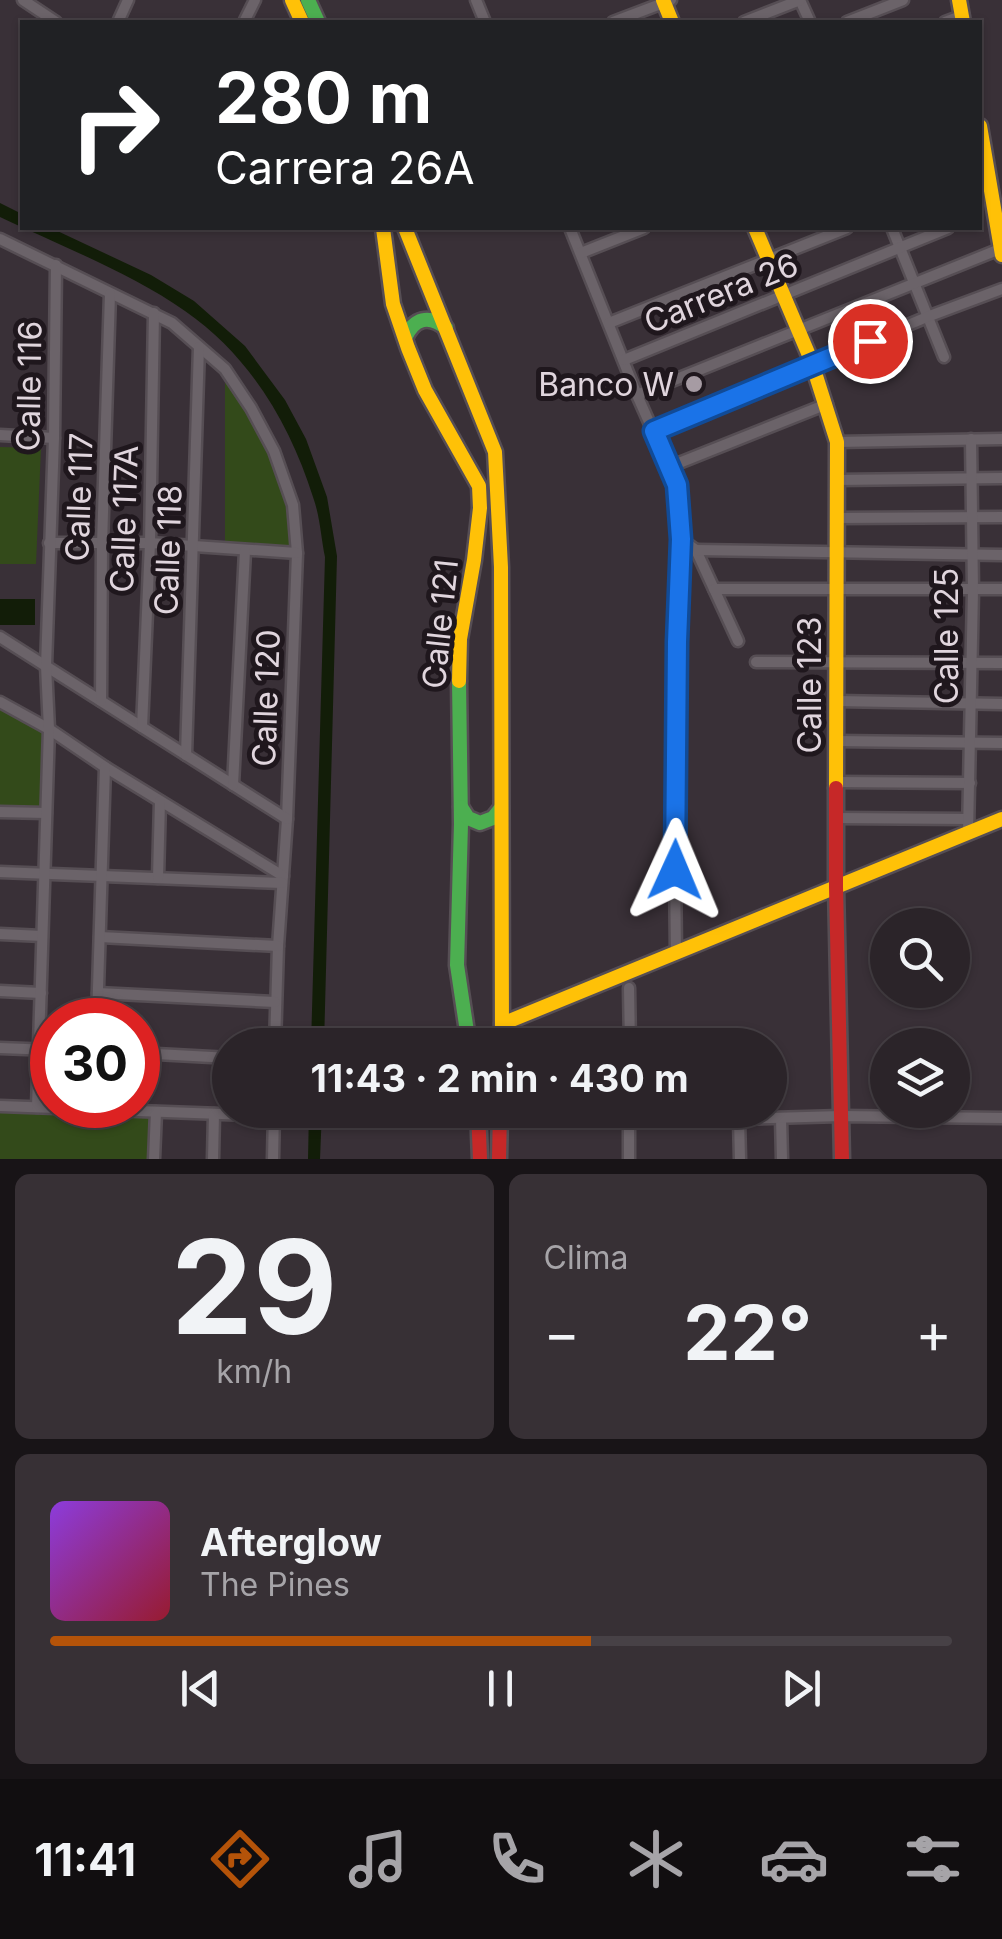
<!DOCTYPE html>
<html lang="es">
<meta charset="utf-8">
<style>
:root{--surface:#2b2429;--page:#373035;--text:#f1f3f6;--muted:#a6a4a8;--line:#474146;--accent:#b45309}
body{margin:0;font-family:Inter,sans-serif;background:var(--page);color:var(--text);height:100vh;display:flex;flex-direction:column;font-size:38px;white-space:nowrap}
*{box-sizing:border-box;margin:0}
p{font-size:32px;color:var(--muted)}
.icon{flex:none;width:55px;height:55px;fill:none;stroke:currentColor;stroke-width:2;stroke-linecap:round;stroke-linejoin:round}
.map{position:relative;height:1159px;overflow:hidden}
.details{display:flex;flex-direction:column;gap:15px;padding:15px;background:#181417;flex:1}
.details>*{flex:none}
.guide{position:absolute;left:20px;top:20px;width:962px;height:210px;border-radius:0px;box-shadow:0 2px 8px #0004,0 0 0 2px var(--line);background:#202124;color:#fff;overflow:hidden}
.fabs{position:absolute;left:870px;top:908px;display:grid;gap:20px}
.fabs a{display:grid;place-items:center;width:100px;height:100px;border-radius:50%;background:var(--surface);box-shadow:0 2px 8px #0004,0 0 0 2px var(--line);font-size:50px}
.speed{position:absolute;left:30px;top:998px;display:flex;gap:20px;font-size:50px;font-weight:700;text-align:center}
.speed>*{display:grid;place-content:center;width:130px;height:130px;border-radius:50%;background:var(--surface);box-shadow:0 2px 8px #0004,0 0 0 2px var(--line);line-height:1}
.speed .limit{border:15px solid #d22;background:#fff;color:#111}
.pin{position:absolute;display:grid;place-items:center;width:85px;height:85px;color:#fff;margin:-42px;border:5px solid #fff;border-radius:50%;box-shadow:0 2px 10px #0007}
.me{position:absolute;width:110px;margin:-55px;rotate:1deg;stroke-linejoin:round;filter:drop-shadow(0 0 8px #0008)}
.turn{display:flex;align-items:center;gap:35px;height:210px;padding:0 30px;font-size:45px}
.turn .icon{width:130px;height:130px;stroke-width:2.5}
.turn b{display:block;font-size:70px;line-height:85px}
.big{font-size:75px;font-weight:700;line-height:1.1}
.details .card{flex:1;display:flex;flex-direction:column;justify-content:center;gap:15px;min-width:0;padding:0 35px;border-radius:15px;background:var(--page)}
.details .dial{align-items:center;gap:0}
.dial b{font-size:130px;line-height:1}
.song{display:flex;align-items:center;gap:30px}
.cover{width:120px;height:120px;border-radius:15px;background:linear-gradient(135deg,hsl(270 70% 55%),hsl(350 70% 35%))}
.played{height:10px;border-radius:5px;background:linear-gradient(90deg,var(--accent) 60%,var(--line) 60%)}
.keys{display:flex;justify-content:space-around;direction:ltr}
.heat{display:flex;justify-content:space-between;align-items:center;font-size:55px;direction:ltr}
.details .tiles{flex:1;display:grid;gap:15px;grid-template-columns:1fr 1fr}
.card:last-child{grid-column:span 2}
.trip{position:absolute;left:212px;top:1028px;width:575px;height:100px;border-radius:50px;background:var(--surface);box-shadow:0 2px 8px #0004,0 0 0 2px var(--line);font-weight:700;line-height:100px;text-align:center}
.menu{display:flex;height:160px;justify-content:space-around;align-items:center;background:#110e10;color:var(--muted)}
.menu .icon{width:70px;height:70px}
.menu .active{color:var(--accent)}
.menu b{font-size:45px;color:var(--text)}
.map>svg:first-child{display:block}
.green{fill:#334a1a}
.water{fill:#121d08}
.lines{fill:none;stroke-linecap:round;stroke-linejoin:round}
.street-casing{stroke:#564e54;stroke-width:15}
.fast-casing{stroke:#564e54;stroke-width:19}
.slow-casing{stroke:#564e54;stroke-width:19}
.jam-casing{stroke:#564e54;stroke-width:19}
.street{stroke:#6b6369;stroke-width:10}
.fast{stroke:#4caf50;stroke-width:14}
.slow{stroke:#ffc107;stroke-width:14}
.jam{stroke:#c62828;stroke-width:14}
.route-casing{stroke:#114b97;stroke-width:25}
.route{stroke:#1a73e8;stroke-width:18}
.poi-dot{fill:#a69ba3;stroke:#1f171d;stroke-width:4}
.labels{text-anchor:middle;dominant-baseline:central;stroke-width:10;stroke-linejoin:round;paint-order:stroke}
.street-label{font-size:32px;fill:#e0d5dd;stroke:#1f171d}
.poi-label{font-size:32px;fill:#e0d5dd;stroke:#1f171d;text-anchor:end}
</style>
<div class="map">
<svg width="1002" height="1159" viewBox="0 0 1002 1159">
<rect width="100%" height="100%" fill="#393037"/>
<g class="green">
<polygon points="225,369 251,408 293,505 297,553 225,549"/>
<polygon points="0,447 41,448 36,564 0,564"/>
<polygon points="0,702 49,729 46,813 0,812"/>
<polygon points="0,1106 156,1112 154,1159 0,1159"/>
</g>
<g class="water">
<path d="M0 203 22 214V228H51L151 275 194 301 245 346 285 400 306 439 327 497 337 556 324 1045H311L325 557C321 538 320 516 313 497 290 424 249 355 185 311 133 274 59 245 0 217Z"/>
<rect x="0" y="599" width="35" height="26"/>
<polygon points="309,1110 322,1110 320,1159 308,1159"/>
</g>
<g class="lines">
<defs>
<g id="street">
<polyline points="23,0 56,22"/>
<polyline points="476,0 485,22"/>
<polyline points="800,0 810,22"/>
<polyline points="118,22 128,0"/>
<polyline points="244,22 255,0"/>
<polyline points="613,22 671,0"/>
<polyline points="744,22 800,0"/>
<polyline points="847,22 903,0"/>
<polyline points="945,22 961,16"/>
<polyline points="570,228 637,395 677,485 681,539 677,677 675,871 676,952"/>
<polyline points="892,228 944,357"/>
<polyline points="0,239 172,323 225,369 251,408 274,451 293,505 297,553 287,819 278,946 275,1045"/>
<polyline points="581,253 644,228"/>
<polyline points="609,323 847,228"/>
<polyline points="624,360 948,228"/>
<polyline points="637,395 1000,249"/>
<polyline points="655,431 927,317 1002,289"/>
<polyline points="0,435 54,438"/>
<polyline points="837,442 1002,439"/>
<polyline points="669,467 827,404"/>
<polyline points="837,480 1002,478"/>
<polyline points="837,518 1002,517"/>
<polyline points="681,539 696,550 738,641"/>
<polyline points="49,543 150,543 297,553"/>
<polyline points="696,550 1002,555"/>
<polyline points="714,589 1002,589"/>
<polyline points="0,637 287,819"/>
<polyline points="756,662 1002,663"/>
<polyline points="101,701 102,544 110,294"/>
<polyline points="837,701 1002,704"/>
<polyline points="0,702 49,729 105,767 283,876"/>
<polyline points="142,727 150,543 154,313"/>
<polyline points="836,741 1002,743"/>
<polyline points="186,755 199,347"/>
<polyline points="836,782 970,783"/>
<polyline points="233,785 245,551"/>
<polyline points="0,812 46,813"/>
<polyline points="836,818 968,819"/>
<polyline points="968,833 973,590 971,439"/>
<polyline points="0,872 282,883"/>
<polyline points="158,878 160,801"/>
<polyline points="0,934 42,936"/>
<polyline points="100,937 278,946"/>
<polyline points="629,988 630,1045"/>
<polyline points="0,991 41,993"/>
<polyline points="98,993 275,1002"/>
<polyline points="97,1020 105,767"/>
<polyline points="0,1048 52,1050"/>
<polyline points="138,1053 230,1058"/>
<polyline points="0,1106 274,1116"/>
<polyline points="37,1107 49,729 46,666 54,438 56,265"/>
<polyline points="781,1118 782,1159"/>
<polyline points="739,1119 740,1159"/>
<polyline points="629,1122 841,1116 1002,1118"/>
<polyline points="154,1159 156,1112"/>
<polyline points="213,1159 214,1114"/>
<polyline points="273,1159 274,1111"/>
<polyline points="629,1159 629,1110"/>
</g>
<g id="fast">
<polyline points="308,0 318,22"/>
<path d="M405 338C414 318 429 314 446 328"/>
<polyline points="459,681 461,824 457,965 469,1045"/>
<polyline points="461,807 468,818 480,823 493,818 501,808"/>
</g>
<g id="slow">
<polyline points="292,0 302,22"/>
<polyline points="663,0 672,22"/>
<polyline points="959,0 963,22"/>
<polyline points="980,126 1002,255"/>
<polyline points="383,228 393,304 408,348 425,390 479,486 480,508 474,560 460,639 459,681"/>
<polyline points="405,228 495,452 501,567 502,1045"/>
<polyline points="755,228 811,360 837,442 836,788"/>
<polyline points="502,1024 1002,819"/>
</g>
<g id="jam">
<polyline points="836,788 836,887 842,1159"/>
<polyline points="478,1110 480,1159"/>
<polyline points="499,1159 500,1110"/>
</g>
</defs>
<use href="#street" class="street-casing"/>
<use href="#fast" class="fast-casing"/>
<use href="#slow" class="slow-casing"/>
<use href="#jam" class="jam-casing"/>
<use href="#street" class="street"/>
<use href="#fast" class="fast"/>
<use href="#slow" class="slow"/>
<use href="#jam" class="jam"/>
</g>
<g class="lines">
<defs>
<polyline id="route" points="675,870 677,642 681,539 677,485 654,431 870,341"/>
</defs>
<use href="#route" class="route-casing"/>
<use href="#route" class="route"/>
</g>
<circle class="poi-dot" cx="694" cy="384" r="10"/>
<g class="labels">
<g class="street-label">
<text transform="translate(721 293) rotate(-22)">Carrera 26</text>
<text transform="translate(29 386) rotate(-89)">Calle 116</text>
<text transform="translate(79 497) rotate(-88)">Calle 117</text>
<text transform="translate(124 519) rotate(-88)">Calle 117A</text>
<text transform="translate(168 550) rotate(-88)">Calle 118</text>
<text transform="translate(440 624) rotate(-84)">Calle 121</text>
<text transform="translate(946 636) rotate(-90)">Calle 125</text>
<text transform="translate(809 685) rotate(-90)">Calle 123</text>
<text transform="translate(266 698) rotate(-88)">Calle 120</text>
</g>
<g class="poi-label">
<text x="674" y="384">Banco W</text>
</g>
</g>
</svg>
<div class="fabs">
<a><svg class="icon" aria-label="search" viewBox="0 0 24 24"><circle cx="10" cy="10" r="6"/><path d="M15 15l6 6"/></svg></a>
<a><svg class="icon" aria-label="layers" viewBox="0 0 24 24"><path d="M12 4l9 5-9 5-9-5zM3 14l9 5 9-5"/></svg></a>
</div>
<div class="speed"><div class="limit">30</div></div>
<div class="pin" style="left:870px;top:341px;background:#d93025"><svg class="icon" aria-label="arrive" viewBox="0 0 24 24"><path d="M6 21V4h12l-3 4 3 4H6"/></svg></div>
<svg class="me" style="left:675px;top:870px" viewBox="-20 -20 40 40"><path d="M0-17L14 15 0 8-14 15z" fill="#1a73e8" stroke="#fff" stroke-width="4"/></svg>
<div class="trip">11:43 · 2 min · 430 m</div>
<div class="guide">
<div class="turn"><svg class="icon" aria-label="right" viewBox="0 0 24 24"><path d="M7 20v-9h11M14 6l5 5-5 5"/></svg><div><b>280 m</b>Carrera 26A</div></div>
</div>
</div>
<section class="details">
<div class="tiles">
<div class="card dial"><b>29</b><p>km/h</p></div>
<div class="card"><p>Clima</p>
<div class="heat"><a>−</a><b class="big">22°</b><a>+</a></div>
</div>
<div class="card">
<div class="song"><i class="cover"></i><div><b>Afterglow</b><p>The Pines</p></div></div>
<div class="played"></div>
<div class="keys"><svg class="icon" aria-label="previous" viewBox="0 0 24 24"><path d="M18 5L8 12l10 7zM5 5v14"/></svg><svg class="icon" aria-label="pause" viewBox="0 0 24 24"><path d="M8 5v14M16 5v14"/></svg><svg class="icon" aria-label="next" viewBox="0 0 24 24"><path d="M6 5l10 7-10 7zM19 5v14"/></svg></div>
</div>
</div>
</section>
<nav class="menu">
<b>11:41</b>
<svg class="icon active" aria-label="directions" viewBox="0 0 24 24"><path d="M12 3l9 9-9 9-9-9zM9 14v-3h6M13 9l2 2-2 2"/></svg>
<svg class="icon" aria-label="music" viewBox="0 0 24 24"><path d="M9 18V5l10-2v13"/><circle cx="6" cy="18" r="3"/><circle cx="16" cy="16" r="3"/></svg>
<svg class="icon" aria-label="phone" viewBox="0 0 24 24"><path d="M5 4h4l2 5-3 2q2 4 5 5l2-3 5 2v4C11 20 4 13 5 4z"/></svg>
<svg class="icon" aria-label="climate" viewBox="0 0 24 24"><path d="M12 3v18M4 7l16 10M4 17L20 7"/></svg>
<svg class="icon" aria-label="car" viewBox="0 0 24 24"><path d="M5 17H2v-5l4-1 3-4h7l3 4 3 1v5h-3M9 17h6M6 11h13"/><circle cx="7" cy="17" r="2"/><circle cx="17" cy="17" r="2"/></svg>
<svg class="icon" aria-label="filters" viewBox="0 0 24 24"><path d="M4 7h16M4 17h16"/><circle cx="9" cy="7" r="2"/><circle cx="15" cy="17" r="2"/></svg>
</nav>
